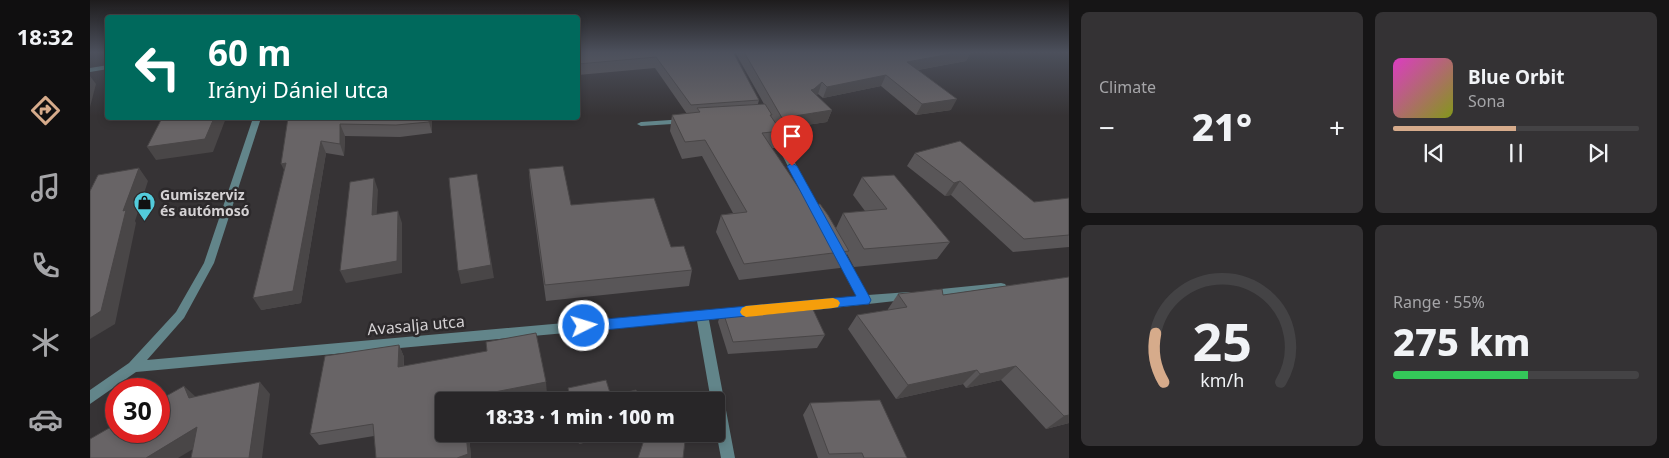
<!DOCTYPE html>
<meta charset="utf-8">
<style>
:root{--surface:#282628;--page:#343234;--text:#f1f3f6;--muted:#a5a5a8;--line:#444345;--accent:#d6ab8b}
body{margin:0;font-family:"Noto Sans",sans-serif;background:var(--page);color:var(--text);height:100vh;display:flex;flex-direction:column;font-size:19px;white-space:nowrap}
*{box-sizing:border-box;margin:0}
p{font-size:16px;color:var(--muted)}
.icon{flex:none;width:28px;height:28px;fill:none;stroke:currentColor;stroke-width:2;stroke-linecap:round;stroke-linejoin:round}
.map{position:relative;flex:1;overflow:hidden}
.panel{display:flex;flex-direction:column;gap:12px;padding:12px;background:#161516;width:600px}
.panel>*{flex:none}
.hud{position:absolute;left:15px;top:15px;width:475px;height:105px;border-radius:5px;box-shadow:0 2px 8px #0003,0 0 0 1px var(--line);background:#00695c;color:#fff;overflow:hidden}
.speed{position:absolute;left:15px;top:378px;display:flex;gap:10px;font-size:25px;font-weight:700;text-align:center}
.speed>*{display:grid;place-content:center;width:65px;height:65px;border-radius:50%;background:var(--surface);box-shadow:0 2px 8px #0003,0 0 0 1px var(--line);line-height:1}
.speed .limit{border:8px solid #d22;background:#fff;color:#111}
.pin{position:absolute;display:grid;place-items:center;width:42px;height:42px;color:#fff;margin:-51px -21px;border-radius:50% 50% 50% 0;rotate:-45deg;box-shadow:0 0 5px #0007}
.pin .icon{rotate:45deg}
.me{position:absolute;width:55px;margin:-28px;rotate:85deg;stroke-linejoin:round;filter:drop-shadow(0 0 4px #0008)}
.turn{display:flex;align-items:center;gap:18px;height:105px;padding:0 20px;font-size:22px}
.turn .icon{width:65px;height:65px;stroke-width:2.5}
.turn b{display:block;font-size:35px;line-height:42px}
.big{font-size:38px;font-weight:800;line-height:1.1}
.panel .card{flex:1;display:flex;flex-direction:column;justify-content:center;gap:8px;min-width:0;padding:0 18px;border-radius:8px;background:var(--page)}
.panel .dial{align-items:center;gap:0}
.dial svg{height:130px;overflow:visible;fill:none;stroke:var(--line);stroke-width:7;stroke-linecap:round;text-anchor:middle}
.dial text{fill:var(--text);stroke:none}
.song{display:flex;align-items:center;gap:15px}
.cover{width:60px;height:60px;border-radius:8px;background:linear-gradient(135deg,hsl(310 70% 55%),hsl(70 70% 35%))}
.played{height:5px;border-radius:2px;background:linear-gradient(90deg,var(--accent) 50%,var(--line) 50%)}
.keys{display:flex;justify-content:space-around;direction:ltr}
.heat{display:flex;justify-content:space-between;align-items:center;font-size:28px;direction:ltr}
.charge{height:8px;border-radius:4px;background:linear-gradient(90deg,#34c759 55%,var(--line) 0)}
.panel .tiles{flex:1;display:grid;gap:12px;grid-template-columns:repeat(2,1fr)}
.trip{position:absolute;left:345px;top:392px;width:290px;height:50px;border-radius:5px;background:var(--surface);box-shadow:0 2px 8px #0003,0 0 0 1px var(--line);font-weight:800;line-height:50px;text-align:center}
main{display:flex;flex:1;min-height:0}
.tabs{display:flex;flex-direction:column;width:90px;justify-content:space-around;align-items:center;background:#100f10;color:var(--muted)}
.tabs .icon{width:35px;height:35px}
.tabs .current{color:var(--accent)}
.tabs b{font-size:22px;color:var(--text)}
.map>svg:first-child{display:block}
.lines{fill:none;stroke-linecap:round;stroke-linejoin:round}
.minor{fill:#62858a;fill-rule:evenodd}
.wall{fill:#595658}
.shaded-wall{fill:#494647}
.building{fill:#686466;stroke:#494647}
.route{fill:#1a73e8;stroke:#114b97}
.slow{fill:#f59e0b}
.labels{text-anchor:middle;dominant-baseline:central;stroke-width:5;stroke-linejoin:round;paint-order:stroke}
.poi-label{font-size:14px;font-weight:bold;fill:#d4d1d3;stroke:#2c292b;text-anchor:start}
.near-street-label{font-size:16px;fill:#d4d1d3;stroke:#2c292b}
</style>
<main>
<nav class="tabs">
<b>18:32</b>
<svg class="icon current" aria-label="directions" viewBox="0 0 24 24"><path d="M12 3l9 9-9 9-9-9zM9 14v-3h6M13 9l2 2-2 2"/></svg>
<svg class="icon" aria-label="music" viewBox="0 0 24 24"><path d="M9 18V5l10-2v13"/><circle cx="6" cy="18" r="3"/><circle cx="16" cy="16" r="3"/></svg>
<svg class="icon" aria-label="phone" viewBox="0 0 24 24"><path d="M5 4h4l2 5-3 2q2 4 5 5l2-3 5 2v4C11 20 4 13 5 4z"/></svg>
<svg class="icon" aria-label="climate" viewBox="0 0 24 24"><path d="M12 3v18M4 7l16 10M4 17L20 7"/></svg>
<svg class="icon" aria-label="car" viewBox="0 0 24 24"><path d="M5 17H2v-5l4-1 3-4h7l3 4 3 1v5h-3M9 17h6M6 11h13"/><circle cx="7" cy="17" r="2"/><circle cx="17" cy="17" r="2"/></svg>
</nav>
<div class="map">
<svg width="979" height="458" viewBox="0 0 979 458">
<rect width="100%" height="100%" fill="#363335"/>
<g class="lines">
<g class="minor">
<polygon points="18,65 18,69 0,72 0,68"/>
<polygon points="163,118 171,118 124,263 94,318 57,360 643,308 647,310 649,313 647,316 619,320 645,458 631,458 626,431 626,401 621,401 607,321 46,372 0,404 0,390 39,363 86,312 114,263"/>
<polygon points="595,119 598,119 598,123 551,126 547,124 551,122"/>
<polygon points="680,128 686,128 687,130 734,216 732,218 729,219 724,216 679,130"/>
<polygon points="748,246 752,247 778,295 819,292 823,293 825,296 823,299 707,312 703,310 701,307 703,304 707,302 767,297 743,250 744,247"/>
<polygon points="911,283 915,284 917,287 915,290 911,291 841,298 837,297 835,294 837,291 841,290"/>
</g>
</g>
<g class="wall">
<polygon points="488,52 643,52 669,100 668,104 674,104 645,52 881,52 876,61 828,70 861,110 826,115 791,86 733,98 728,94 726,95 742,110 737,122 689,129 691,131 686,148 682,148 720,205 746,228 753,213 775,211 763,195 772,177 860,242 847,259 764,267 757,254 750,268 649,280 626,232 631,215 643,213 612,156 592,159 580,131 582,115 597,114 565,68 488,75"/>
<polygon points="198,118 342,118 342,133 310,137 255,136 254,156 236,153 211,303 171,310 194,170"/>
<polygon points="825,153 944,202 979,198 979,247 923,252 861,195 855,196 817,166"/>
<polygon points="439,169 481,205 581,247 602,270 599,286 456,301 440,185"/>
<polygon points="979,277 979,423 956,429 911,380 876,388 873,384 806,399 758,329 767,315 798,310 798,309 808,294 853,295"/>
<polygon points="632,309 735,335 727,348 638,354 628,322"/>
<polygon points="309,345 314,357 314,366 457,394 354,401 354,434 379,434 381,458 284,436 229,445 220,434"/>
<polygon points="478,388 521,396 550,401 478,401"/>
<polygon points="720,403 817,458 728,458 713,415"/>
<polygon points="487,434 530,434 489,444"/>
</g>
<g class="shaded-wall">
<polygon points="871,52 881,52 876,61 811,73 817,62"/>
<polygon points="796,75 791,86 733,98 737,87"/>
<polygon points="0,76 6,84 0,107"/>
<polygon points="732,82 728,94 721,100 721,90"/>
<polygon points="867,99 861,110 826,115 832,104"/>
<polygon points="742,110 737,122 688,129 692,118"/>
<polygon points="124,118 136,118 123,152 66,160 57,147"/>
<polygon points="339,118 342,118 342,133 339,122"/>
<polygon points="250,124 255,136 254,156 250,144"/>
<polygon points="231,141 236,153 211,303 171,310 163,298"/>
<polygon points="196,163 197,176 191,164"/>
<polygon points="49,168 58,181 45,221 46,223 25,324 0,339 0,318 33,211"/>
<polygon points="387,174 404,278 371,284 368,271"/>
<polygon points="284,178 288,190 286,227 282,215"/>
<polygon points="870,181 861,195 855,196 864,183"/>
<polygon points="308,211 312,223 312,273 256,283 250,271"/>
<polygon points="309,345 314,357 313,379 308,367"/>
<polygon points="926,366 911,380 876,388 890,374"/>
<polygon points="887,370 873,384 806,399 818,385"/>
<polygon points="170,382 180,394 172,458 159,458"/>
<polygon points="456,382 457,394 419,401 374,401 374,398"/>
<polygon points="94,386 107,398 99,398"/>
<polygon points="979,415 979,423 956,429 974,416"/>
<polygon points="107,427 120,439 88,458 56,458"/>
<polygon points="376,434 379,434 381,458 367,458"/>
<polygon points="489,434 530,434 489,444"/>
</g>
<g class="building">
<polygon points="488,52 643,52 669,100 601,105 566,57 488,64"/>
<polygon points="654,52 871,52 817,62 867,99 832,104 796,75 737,87 732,82 724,89 721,90 742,110 692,118"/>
<polygon points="675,104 682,115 680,115 691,131 672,133 720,205 730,204 738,215 759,251 654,264 631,215 657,212 615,140 595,142 582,115 610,112 607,108"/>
<polygon points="72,118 124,118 115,139 57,147"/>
<polygon points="198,118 339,118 339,122 306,125 250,124 250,144 231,141 203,291 163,298 196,163 191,164"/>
<polygon points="870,141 944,202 979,198 979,235 934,239 870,181 864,183 825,153"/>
<polygon points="473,166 481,205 564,198 581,247 594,246 602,270 455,285 439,169"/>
<polygon points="49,168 33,211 36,210 11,311 0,318 0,191 8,175"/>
<polygon points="387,174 401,265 368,271 359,178"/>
<polygon points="804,175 860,242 774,249 753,213 797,209 772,177"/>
<polygon points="284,178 282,215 308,211 307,261 250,271 260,182"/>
<polygon points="979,277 979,415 974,416 926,366 890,374 887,370 818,385 767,315 817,307 808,294 852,289 853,295"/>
<polygon points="720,303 735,335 643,342 632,309"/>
<polygon points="446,333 456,382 374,398 374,401 354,401 354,434 376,434 378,454 367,458 286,458 283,424 220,434 235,356 309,345 308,367 397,351 396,342"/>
<polygon points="516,380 521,396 546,390 550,401 481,401 478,388"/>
<polygon points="170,382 159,458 101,458 107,427 56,458 0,458 0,439 26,424 26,431 69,431 69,400 94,386 99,398"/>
<polygon points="790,400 817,458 774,458 772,453 739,454 720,403"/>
<polygon points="556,434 576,434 595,441 593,458 548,458"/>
</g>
<linearGradient id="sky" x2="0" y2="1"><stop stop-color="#1e1c1d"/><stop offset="0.45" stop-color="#4c505c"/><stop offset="1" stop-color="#4c505c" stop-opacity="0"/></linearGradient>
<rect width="979" height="116" fill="url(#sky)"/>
<polygon class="route" points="702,163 707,166 779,296 781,300 779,304 494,332 489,330 487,326 489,322 494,321 766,296 697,166"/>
<polygon class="slow" points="743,298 748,300 750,303 748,307 743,308 656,317 652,315 650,312 652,308 656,306"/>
<defs>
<symbol id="shop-pin" viewBox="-11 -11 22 30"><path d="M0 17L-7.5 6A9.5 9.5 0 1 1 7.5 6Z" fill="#53cbdb" stroke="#2c292b"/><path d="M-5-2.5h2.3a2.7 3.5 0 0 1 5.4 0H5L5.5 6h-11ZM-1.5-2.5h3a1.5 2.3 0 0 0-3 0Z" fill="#111"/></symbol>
</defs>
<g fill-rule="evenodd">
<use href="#shop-pin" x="42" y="190" width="25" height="34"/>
</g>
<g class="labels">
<g class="poi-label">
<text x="70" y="194">Gumiszerviz<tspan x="70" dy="16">és autómosó</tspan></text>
</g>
<g class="near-street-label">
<text transform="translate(326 325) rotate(-5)">Avasalja utca</text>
</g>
</g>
</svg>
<div class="speed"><div class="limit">30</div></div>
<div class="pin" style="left:702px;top:166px;background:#d93025"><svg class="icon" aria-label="arrive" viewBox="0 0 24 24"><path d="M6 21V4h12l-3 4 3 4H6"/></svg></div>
<svg class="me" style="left:494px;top:326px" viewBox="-20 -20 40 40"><circle r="17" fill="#1a73e8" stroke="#fff" stroke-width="3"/><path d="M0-11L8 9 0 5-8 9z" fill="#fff"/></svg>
<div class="trip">18:33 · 1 min · 100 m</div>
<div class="hud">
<div class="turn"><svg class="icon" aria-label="left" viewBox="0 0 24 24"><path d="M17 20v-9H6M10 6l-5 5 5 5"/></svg><div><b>60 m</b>Irányi Dániel utca</div></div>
</div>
</div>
<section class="panel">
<div class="tiles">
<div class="card"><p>Climate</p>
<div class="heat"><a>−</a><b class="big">21°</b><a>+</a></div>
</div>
<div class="card">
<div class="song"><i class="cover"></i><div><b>Blue Orbit</b><p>Sona</p></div></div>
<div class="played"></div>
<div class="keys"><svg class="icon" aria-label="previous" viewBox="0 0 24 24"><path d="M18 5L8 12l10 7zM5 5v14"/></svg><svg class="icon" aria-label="pause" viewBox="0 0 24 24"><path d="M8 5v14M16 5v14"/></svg><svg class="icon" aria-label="next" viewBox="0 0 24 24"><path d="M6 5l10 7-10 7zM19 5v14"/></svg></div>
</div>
<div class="card dial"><svg viewBox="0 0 100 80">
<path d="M14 69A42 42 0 1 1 86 69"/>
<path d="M14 69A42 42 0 0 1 9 39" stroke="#d6ab8b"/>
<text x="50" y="56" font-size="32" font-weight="700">25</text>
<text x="50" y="72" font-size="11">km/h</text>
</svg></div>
<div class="card"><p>Range · 55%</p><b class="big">275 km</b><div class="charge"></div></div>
</div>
</section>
</main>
